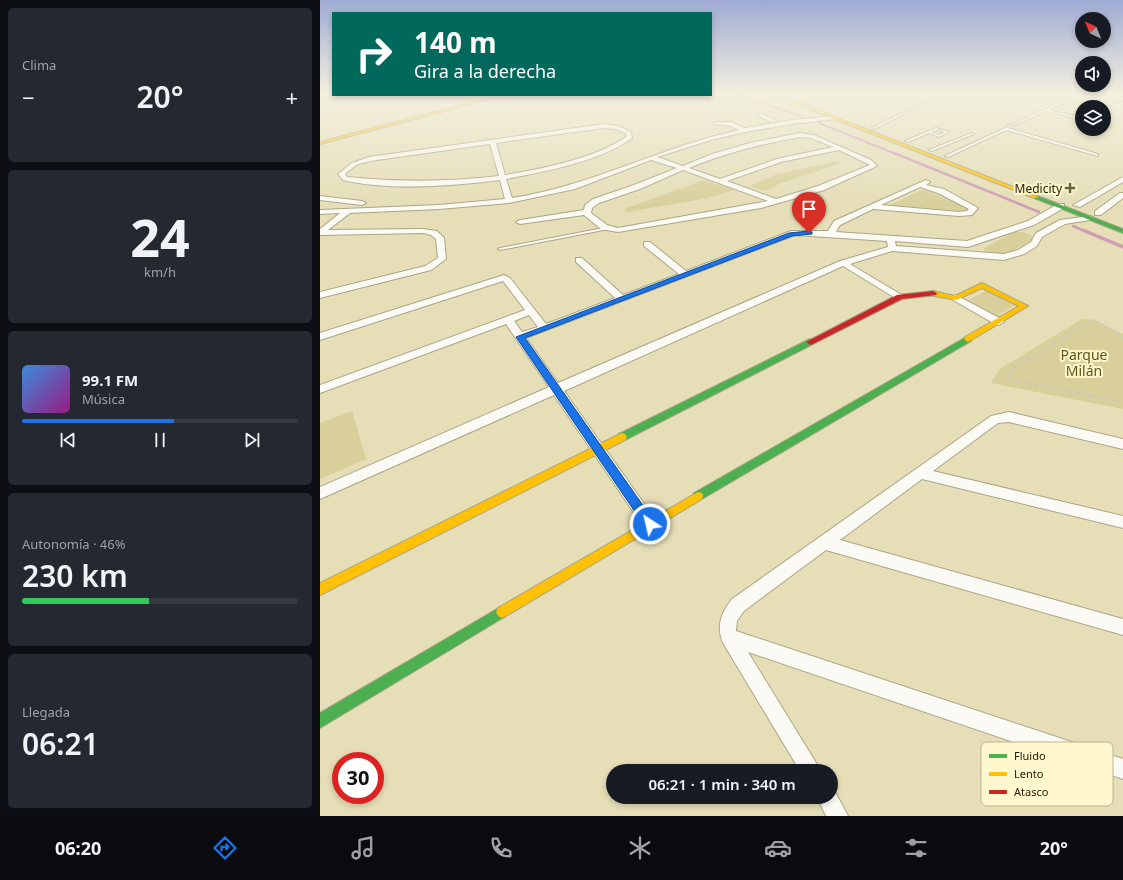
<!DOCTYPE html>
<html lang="es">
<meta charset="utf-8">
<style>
:root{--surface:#171b24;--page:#242831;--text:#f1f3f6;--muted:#9ea1a6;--line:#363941;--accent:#1a73e8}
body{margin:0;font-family:"Noto Sans",sans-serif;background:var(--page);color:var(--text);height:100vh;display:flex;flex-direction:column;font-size:15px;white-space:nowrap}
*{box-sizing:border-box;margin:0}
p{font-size:13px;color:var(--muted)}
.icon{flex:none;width:22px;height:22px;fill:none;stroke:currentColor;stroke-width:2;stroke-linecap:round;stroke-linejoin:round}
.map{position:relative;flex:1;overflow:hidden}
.sheet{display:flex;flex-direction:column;gap:8px;padding:8px;background:#0d0f14;width:320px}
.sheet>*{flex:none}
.banner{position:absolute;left:12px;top:12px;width:380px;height:84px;border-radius:0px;box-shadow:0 2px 6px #0003;background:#00695c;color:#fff;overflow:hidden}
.needle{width:26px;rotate:317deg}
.buttons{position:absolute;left:755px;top:12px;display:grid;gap:8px}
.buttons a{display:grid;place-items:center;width:36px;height:36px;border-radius:50%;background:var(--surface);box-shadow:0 2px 6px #0003;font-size:20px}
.speed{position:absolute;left:12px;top:752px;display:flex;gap:8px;font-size:20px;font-weight:700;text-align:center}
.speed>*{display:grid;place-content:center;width:52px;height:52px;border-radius:50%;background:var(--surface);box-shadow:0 2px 6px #0003;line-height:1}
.speed .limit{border:6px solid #d22;background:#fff;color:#111}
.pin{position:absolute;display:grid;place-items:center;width:34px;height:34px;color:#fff;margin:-41px -17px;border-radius:50% 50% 50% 0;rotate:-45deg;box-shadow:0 0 4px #0007}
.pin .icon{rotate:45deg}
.me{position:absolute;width:44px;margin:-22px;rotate:325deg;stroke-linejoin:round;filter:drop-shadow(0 0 3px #0008)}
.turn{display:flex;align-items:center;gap:14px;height:84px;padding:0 16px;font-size:18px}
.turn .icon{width:52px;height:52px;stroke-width:2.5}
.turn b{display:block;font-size:28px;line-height:34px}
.big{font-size:30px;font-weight:600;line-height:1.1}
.sheet .tile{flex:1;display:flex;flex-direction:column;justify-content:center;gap:6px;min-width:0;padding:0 14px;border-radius:6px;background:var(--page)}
.sheet .dial{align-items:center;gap:0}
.dial b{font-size:52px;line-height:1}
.song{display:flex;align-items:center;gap:12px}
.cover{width:48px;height:48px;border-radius:6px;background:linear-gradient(135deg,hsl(210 70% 55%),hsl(310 70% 35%))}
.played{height:4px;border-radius:2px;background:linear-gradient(90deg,var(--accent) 55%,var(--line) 55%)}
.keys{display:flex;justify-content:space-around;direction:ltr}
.heat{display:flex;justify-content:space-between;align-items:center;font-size:22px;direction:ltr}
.charge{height:6px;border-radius:3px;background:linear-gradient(90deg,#34c759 46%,var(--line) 0)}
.trip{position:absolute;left:286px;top:764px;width:232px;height:40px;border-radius:20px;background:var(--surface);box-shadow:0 2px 6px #0003;font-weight:600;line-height:40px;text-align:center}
.dock{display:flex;height:64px;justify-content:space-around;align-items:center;background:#090b0e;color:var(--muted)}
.dock .icon{width:28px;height:28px}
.dock .current{color:var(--accent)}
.dock b{font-size:18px;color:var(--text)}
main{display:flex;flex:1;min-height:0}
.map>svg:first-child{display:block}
.green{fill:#d8cf9b}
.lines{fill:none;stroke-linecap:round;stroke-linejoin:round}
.stream-far2{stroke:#d09cb3;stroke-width:2}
.stream-far1{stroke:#d09cb3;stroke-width:2.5}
.stream{stroke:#d09cb3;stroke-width:3.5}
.lane-casing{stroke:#aba587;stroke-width:2}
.street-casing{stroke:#aba587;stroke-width:2}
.fast-casing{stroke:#aba587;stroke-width:2}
.slow-casing{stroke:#aba587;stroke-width:2}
.jam-casing{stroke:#aba587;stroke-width:2}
.path-far1{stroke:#cbc8bd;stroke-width:2;stroke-dasharray:2.5 2.5;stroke-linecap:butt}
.path{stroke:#cbc8bd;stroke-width:2.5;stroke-dasharray:3 3;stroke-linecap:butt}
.lane{fill:#fbfaf4;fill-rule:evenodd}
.street{fill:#fbfaf4;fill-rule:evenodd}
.fast{fill:#4caf50;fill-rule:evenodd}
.slow{fill:#ffc107;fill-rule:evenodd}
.jam{fill:#c62828;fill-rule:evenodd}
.route{fill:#1a73e8;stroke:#114b97}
.poi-dot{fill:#666041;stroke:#fff7ce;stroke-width:1.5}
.labels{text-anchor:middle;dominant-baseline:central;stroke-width:4;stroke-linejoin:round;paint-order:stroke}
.far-poi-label{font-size:12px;fill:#221c01;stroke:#fff7ce;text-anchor:end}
.park-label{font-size:14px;fill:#605513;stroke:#fff7ce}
.key{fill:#fff7ce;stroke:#bdb590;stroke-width:1}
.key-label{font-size:11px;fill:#221c01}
</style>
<main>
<section class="sheet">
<div class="tile"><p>Clima</p>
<div class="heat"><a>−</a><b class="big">20°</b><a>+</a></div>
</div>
<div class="tile dial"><b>24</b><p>km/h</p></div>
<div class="tile">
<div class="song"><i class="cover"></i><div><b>99.1 FM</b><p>Música</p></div></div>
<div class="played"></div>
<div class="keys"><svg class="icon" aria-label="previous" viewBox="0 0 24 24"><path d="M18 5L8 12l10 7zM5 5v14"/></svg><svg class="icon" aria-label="pause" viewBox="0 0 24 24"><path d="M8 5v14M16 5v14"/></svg><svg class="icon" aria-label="next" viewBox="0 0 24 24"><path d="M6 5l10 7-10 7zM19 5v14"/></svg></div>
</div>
<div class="tile"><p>Autonomía · 46%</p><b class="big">230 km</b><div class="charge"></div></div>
<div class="tile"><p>Llegada</p><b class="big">06:21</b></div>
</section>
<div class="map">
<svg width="803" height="816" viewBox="0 0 803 816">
<rect width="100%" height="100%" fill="#e5deb7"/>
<g class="green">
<polygon points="517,161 522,163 459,184 445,191 429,186 457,174"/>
<polygon points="384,180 415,190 388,198 307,212 304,209"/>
<polygon points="604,189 649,209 643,211 570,205"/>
<polygon points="695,232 703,232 712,236 713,240 686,254 665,253 664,248"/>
<polygon points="667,290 695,305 677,316 649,300"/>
<polygon points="762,319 774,320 803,334 803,409 671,383 680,369"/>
<polygon points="32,411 46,459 0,479 0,423"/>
</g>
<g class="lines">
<g class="stream-far2">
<polyline points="408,92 481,116"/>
<polyline points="499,123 576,154"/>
</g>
<g class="stream-far1">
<polyline points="574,153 719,212"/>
<polyline points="753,226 767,232"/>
</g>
<polyline class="stream" points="765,231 803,247"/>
<defs>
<g id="lane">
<polygon points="624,92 627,92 554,129 552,128"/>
<polygon points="709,92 711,92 712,94 700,99 698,98 710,94"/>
<polygon points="762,92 765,92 763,94 803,102 803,104 760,95 729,110 762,118 762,120 726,111 688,128 778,154 778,156 686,130 628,157 625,156"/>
<polygon points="784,123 791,125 791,126 790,127 784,125"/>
<path d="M616 128 629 132 619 137 609 133 588 142 585 141ZM617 130 625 132 619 135 611 132Z"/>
<polygon points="652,133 654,134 612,151 609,150"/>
<polygon points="288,227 289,227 289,229 180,250 178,249 180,248"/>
</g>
<g id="street">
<polygon points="440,113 455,120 456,121 451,122 438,116"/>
<path d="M514 116 516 119 472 124 430 131 391 140 337 157 363 166 392 154 430 143 480 133 494 135 551 160 557 166 504 190 441 208 298 232 281 229 264 215 200 224 196 222 200 220 264 210 265 205 273 199 314 185 357 168 331 160 255 189 189 203 119 209 30 213 8 230 103 229 117 231 124 238 126 259 111 270 0 298V292L105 266 118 258 116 239 111 235 103 233 0 235V229L20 213 0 214V210L119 205 185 199 180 180C134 186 68 191 23 180L18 174 32 163 49 157 284 124 298 126 311 132 312 138C282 161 223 172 186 179L192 198C271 186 341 147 419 130L410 126 394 124V122H411L425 128 472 120ZM284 128 295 129 305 133 307 136C278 158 221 169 185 175L176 143ZM480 137 491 138 513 147 457 159 400 179 369 168C405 153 441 144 480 137ZM170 144 179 176C128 182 78 182 27 177L25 174 36 165 50 161ZM519 150 550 165 498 186 456 199 407 181 461 162ZM363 170 448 201 298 228 287 225 271 213 272 208 279 203 320 189Z"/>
<polygon points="803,177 803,182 760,207 753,205"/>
<path d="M606 180 610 182 606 185 624 189 658 208 652 215 639 216 553 209 520 225 516 232 647 241 708 221 738 204H744V208L714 225 648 247 575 241 576 246 684 254 698 250 711 242 716 233 740 220 770 216 774 218 770 220 745 224 722 237 717 246 704 254 684 260 572 251 530 264 585 297 583 299H577L523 266 244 391 335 519 337 524 335 529 330 530 325 529 234 395 0 499V487L229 387 186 324 0 393V385L205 310 183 281 0 340V333L184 275 190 278 226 324 295 298 256 262V258H262L303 295 359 274 324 246V242H330L366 271 471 231H508L514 221ZM600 187 618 193 649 209 647 211 639 212 561 205ZM475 235 567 241 568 247 520 261 238 383 206 338ZM209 315 218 327 202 332 194 321Z"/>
<polygon points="800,193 803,193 803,198 781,215 775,215 775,211"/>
<polygon points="0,196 42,201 46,203 42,205 0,200"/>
<polygon points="636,295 683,320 684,322 679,325 675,324 633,300 631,298 633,296"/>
<path d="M689 412 803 439V449L689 422 678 423 613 471 803 516V528L602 479 520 540 803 619V635L506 550 424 611 417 621 416 631 803 759V779L428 652 501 771H480L403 643C396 626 401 613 412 599L671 416Z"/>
<polygon points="511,788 514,790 528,816 506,816 497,797 511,797"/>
</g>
<g id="fast">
<polygon points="714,196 718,196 803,229 803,233 714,198"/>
<polygon points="648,336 652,339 651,341 382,499 378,500 374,499 373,496 374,493"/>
<polygon points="490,339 494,342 493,344 305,440 299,440 297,437 299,434"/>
<polygon points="182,606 186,608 188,612 186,616 0,728 0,713"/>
</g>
<g id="slow">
<polygon points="446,92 452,92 719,197 714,198"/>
<polygon points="180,95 186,95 0,144 0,142"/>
<polygon points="662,283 708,306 648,342 644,339 645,337 699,306 662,288 636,300 610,295 609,293 613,291 635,296"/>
<polygon points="302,433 305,434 307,437 305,440 0,595 0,583"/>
<polygon points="378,492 382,493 383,496 382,499 186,616 182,618 178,616 176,612 178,608"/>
</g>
<polygon id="jam" points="613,291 617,293 616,295 582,299 493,344 490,345 486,342 577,295"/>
</defs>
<use href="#lane" class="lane-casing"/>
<use href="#street" class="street-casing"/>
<use href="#fast" class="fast-casing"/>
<use href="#slow" class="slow-casing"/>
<use href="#jam" class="jam-casing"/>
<polyline class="path-far1" points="755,331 774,320 794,331"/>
<g class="path">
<polyline points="757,330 694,367 688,379 803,402"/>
<polyline points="792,330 803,336"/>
</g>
<use href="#lane" class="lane"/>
<use href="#street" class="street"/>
<use href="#fast" class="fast"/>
<use href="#slow" class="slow"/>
<use href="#jam" class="jam"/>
</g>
<linearGradient id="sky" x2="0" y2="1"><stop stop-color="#9eaad3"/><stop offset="0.45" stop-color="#f3f0df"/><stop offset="1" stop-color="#f3f0df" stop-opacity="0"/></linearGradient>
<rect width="803" height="206" fill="url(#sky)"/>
<polygon class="route" points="489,231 492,232 492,234 472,236 205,338 334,521 336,524 334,528 330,529 326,528 196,337 469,233"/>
<path class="poi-dot" d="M748 182h4v4h4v4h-4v4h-4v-4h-4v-4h4z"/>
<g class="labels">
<g class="far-poi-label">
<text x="742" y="188">Medicity</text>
</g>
<g class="park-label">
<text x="764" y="354">Parque<tspan x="764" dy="16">Milán</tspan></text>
</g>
</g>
<rect x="661" y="742" width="132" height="64" rx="6" class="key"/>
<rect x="669" y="754" width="18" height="4" fill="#4caf50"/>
<rect x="669" y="772" width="18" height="4" fill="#ffc107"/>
<rect x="669" y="790" width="18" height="4" fill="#c62828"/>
<g class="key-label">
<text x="694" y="760">Fluido</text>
<text x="694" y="778">Lento</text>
<text x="694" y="796">Atasco</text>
</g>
</svg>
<div class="buttons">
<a><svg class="needle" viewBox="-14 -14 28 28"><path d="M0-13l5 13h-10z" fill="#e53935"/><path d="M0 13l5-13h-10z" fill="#9ea1a6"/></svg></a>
<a><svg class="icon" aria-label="sound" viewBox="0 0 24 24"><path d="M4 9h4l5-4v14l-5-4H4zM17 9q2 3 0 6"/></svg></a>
<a><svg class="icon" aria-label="layers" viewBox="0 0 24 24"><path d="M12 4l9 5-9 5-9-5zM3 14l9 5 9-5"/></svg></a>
</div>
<div class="speed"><div class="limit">30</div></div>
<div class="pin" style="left:489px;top:233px;background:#d93025"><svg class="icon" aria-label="arrive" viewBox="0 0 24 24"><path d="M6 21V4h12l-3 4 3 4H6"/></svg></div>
<svg class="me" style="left:330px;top:524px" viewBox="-20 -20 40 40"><circle r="17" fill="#1a73e8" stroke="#fff" stroke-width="3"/><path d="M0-11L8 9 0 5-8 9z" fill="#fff"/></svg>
<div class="trip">06:21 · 1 min · 340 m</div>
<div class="banner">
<div class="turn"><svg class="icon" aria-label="right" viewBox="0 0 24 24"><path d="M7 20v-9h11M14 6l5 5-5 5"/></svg><div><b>140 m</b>Gira a la derecha</div></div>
</div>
</div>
</main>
<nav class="dock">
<b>06:20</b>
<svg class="icon current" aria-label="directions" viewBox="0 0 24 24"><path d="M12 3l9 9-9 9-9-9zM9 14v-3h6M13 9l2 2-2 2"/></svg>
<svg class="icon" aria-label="music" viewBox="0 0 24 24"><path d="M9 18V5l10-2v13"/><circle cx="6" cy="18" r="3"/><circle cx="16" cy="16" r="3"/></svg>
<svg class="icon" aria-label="phone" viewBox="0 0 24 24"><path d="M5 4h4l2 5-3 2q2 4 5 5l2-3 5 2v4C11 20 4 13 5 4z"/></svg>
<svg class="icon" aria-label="climate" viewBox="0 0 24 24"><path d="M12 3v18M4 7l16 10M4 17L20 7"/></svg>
<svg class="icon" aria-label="car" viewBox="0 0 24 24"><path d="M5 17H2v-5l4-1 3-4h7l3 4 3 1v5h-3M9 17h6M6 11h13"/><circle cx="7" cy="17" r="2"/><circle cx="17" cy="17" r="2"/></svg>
<svg class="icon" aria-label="filters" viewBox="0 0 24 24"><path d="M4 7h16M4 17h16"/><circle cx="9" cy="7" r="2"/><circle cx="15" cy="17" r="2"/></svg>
<b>20°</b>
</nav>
